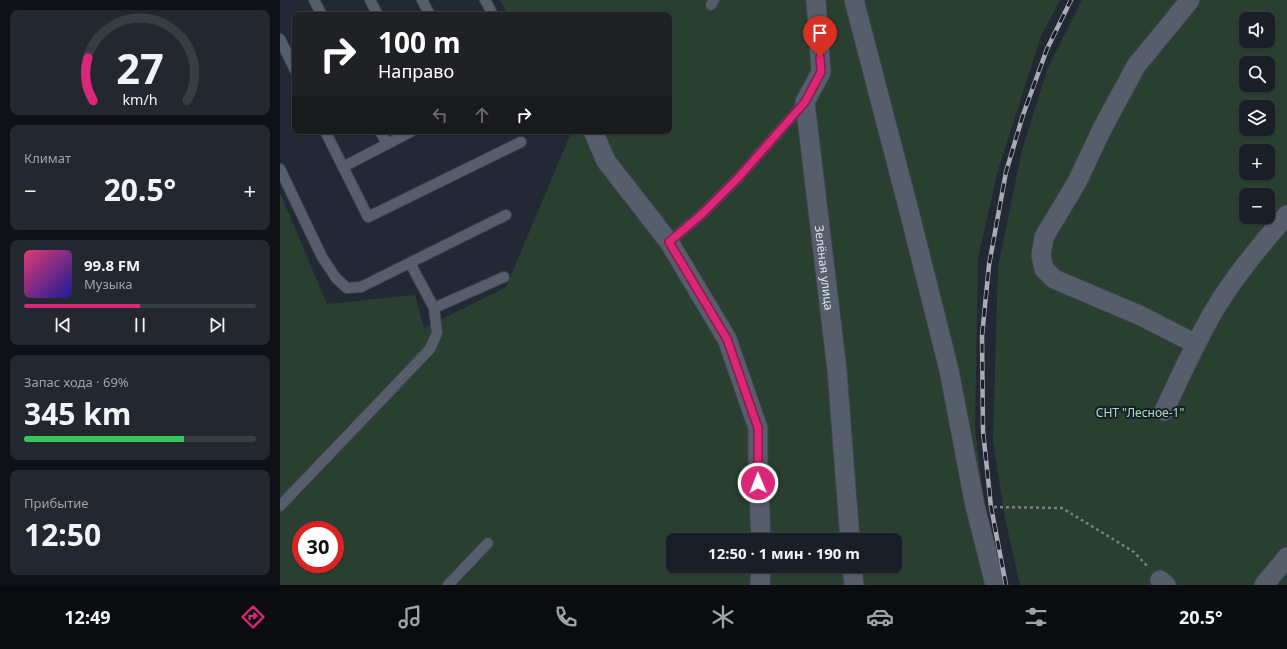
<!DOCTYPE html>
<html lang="ru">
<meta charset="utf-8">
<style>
:root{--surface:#1a1f27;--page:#23272f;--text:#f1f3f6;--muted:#9fa2a7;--line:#383d44;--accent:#db2777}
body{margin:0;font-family:"Noto Sans",sans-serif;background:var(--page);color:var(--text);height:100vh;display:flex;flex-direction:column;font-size:15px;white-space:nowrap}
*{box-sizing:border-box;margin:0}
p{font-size:13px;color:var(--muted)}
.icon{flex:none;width:22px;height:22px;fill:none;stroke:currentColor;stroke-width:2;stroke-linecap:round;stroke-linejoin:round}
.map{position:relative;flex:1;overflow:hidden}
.drawer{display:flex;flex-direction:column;gap:10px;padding:10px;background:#0e1115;width:280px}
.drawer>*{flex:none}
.banner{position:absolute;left:12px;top:12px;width:380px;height:122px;border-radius:8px;box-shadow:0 1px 3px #0004,0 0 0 1px var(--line);background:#202124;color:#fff;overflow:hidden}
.controls{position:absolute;left:959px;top:12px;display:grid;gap:8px}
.controls a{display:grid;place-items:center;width:36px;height:36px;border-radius:8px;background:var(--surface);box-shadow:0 1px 3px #0004,0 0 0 1px var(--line);font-size:20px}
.speed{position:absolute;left:12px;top:521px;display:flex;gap:8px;font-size:20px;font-weight:700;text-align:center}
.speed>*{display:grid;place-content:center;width:52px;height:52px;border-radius:50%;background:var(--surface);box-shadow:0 1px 3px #0004,0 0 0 1px var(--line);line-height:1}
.speed .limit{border:6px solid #d22;background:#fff;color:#111}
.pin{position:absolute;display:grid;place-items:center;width:34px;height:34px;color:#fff;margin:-41px -17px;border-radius:50% 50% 50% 0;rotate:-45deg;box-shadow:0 0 4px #0007}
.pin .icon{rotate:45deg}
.me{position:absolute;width:44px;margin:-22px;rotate:359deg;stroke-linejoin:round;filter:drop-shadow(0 0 3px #0008)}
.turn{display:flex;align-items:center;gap:14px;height:84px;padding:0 20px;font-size:18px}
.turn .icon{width:52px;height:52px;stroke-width:2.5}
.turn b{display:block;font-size:28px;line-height:34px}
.lanes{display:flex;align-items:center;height:38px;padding:0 20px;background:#0003;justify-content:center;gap:20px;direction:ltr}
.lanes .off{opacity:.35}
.big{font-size:30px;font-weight:700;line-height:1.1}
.drawer .card{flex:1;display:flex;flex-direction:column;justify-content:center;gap:6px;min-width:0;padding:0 14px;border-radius:8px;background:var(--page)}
.drawer .dial{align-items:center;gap:0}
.dial svg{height:104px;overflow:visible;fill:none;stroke:var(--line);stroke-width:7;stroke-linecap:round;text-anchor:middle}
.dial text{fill:var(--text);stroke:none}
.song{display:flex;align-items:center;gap:12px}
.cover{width:48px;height:48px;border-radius:6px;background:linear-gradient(135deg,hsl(340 70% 55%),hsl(240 70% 35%))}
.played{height:4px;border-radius:2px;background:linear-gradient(90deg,var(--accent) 50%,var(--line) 50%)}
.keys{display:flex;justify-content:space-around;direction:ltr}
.heat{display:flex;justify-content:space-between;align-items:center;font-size:22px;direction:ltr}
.charge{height:6px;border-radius:3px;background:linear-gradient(90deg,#34c759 69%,var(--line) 0)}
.trip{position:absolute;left:386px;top:533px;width:236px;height:40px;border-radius:8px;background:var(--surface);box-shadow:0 1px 3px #0004,0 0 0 1px var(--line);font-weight:700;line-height:40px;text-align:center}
.tab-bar{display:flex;height:64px;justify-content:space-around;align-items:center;background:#0a0c10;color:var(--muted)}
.tab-bar .icon{width:28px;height:28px}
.tab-bar .on{color:var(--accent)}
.tab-bar b{font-size:18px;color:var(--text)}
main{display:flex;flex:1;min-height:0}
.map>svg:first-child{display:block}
.green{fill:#294031;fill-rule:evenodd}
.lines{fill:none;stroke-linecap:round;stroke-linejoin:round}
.service-casing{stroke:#3f434d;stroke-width:12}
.minor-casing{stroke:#3f434d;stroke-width:21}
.path{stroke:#777d86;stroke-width:2.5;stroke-dasharray:3 3;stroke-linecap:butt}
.service{stroke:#575e6b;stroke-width:10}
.minor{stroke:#575e6b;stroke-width:19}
.rail-casing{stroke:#a7acb4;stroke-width:4.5}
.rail{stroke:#191f2a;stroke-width:3;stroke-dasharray:9;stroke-linecap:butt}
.route-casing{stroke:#8e194d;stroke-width:10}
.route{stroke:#db2777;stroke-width:7}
.labels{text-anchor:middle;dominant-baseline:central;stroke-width:4;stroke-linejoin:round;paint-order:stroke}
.street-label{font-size:12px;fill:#dfe3ea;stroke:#191f2a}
.park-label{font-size:12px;fill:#a7e2bb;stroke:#191f2a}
</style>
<main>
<section class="drawer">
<div class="card dial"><svg viewBox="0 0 100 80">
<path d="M14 69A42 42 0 1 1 86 69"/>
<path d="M14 69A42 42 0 0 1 10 36" stroke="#db2777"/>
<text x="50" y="56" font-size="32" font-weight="700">27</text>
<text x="50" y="72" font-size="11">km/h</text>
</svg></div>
<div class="card"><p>Климат</p>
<div class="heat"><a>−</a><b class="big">20.5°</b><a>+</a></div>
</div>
<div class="card">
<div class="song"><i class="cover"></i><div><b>99.8 FM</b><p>Музыка</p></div></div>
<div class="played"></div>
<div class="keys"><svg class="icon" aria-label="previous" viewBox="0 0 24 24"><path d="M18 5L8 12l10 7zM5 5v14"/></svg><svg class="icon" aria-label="pause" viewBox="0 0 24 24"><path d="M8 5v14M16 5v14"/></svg><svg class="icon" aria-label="next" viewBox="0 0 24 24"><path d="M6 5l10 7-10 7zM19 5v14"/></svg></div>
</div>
<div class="card"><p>Запас хода · 69%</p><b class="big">345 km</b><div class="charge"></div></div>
<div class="card"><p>Прибытие</p><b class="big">12:50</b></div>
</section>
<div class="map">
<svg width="1007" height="585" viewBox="0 0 1007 585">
<rect width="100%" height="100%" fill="#222934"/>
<g class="green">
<path d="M220 0H780L761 36 718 170 698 258 695 428 707 530 720 585H0V193L47 304 135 295 144 328 226 287 291 133 290 131H389V15H228ZM21 530H55V564H21ZM393 540H615V566H393Z"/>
<path d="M802 0H1007V585H740L725 518 713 440 718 267 742 150 768 67ZM966 19H988V41H966ZM966 63H988V85H966ZM966 107H988V129H966ZM966 151H988V173H966ZM966 195H988V217H966Z"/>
</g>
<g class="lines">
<defs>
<g id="service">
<polyline points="34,0 42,15"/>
<polyline points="90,0 98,15"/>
<polyline points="142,0 150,15"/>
<polyline points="205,0 213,15"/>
<polyline points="431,5 434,0"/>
<polyline points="0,39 15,70"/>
<polyline points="45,131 88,217 241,142"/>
<polyline points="100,131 107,144"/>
<polyline points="63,167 132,131"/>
<polyline points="0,169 42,257 56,278 67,288 81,287 226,215"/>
<polyline points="389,242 422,214 458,178 525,102"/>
<polyline points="130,263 154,308 224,277"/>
<polyline points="0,506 150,349 157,333 154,308"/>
<polyline points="168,585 208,543"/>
</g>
<g id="minor">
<path id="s1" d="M536 0 541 72 525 102 557 370 570 540"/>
<polyline points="574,0 627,203 669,370 695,506 715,585"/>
<polyline points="910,0 856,66 823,127 797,182 764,237 761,255 764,269 774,279 859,315 916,344"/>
<polyline points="313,131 326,161 389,242 447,339 478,428 478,469 481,540"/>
<path d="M884 411C901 375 917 338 938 304 958 272 982 243 1007 215"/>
<polyline points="572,566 574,585"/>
<polyline points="880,580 886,585"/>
<polyline points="480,585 481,566"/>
<polyline points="984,585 1007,557"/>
</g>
</defs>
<use href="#service" class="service-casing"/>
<use href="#minor" class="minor-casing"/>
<polyline class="path" points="714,507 782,508 854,552 868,567"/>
<use href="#service" class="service"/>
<use href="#minor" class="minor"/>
<defs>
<polyline id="rail" points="726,585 711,507 703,431 702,336 709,265 726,172 743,115 767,49 791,0"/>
</defs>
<use href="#rail" class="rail-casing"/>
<use href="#rail" class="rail"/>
</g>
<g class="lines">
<defs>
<polyline id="route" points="478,483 478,428 447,339 389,242 422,214 458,178 525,102 541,72 540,57"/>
</defs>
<use href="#route" class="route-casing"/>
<use href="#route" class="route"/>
</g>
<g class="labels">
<g class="street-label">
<text stroke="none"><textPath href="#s1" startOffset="273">Зелёная улица</textPath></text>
</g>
<g class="park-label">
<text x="860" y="412">СНТ "Лесное-1"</text>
</g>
</g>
</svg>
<div class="controls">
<a><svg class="icon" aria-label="sound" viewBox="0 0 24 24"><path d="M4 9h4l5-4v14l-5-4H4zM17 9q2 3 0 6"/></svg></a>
<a><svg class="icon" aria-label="search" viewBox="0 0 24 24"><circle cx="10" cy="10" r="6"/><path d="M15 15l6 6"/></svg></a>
<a><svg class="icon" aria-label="layers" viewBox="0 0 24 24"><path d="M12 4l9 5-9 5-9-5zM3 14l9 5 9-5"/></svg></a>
<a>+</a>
<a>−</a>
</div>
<div class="speed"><div class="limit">30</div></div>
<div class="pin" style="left:540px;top:57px;background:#d93025"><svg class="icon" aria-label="arrive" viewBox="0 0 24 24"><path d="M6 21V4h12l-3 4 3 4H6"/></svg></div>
<svg class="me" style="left:478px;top:483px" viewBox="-20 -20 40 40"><circle r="17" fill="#db2777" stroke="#fff" stroke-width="3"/><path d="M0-11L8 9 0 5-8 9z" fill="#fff"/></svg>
<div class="trip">12:50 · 1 мин · 190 m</div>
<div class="banner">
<div class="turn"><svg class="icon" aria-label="right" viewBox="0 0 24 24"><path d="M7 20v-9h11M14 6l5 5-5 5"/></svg><div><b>100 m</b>Направо</div></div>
<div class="lanes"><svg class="icon off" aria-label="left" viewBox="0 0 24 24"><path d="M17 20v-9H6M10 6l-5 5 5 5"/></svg><svg class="icon off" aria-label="ahead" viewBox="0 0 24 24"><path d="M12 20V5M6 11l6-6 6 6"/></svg><svg class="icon" aria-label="right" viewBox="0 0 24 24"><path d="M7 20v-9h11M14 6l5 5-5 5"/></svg></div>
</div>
</div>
</main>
<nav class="tab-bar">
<b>12:49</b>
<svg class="icon on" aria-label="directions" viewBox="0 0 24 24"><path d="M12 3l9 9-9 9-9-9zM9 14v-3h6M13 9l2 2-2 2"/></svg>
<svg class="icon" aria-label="music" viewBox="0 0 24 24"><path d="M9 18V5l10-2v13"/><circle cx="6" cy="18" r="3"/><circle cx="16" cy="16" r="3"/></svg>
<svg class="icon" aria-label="phone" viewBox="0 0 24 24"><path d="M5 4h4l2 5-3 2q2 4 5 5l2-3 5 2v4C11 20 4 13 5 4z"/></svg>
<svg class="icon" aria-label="climate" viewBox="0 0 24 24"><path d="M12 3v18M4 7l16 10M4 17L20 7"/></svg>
<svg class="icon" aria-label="car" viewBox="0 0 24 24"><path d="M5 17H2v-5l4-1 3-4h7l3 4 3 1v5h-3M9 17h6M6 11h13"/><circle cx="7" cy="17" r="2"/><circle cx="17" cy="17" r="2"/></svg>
<svg class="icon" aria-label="filters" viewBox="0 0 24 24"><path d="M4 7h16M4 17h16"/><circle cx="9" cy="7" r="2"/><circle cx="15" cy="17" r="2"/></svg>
<b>20.5°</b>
</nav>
